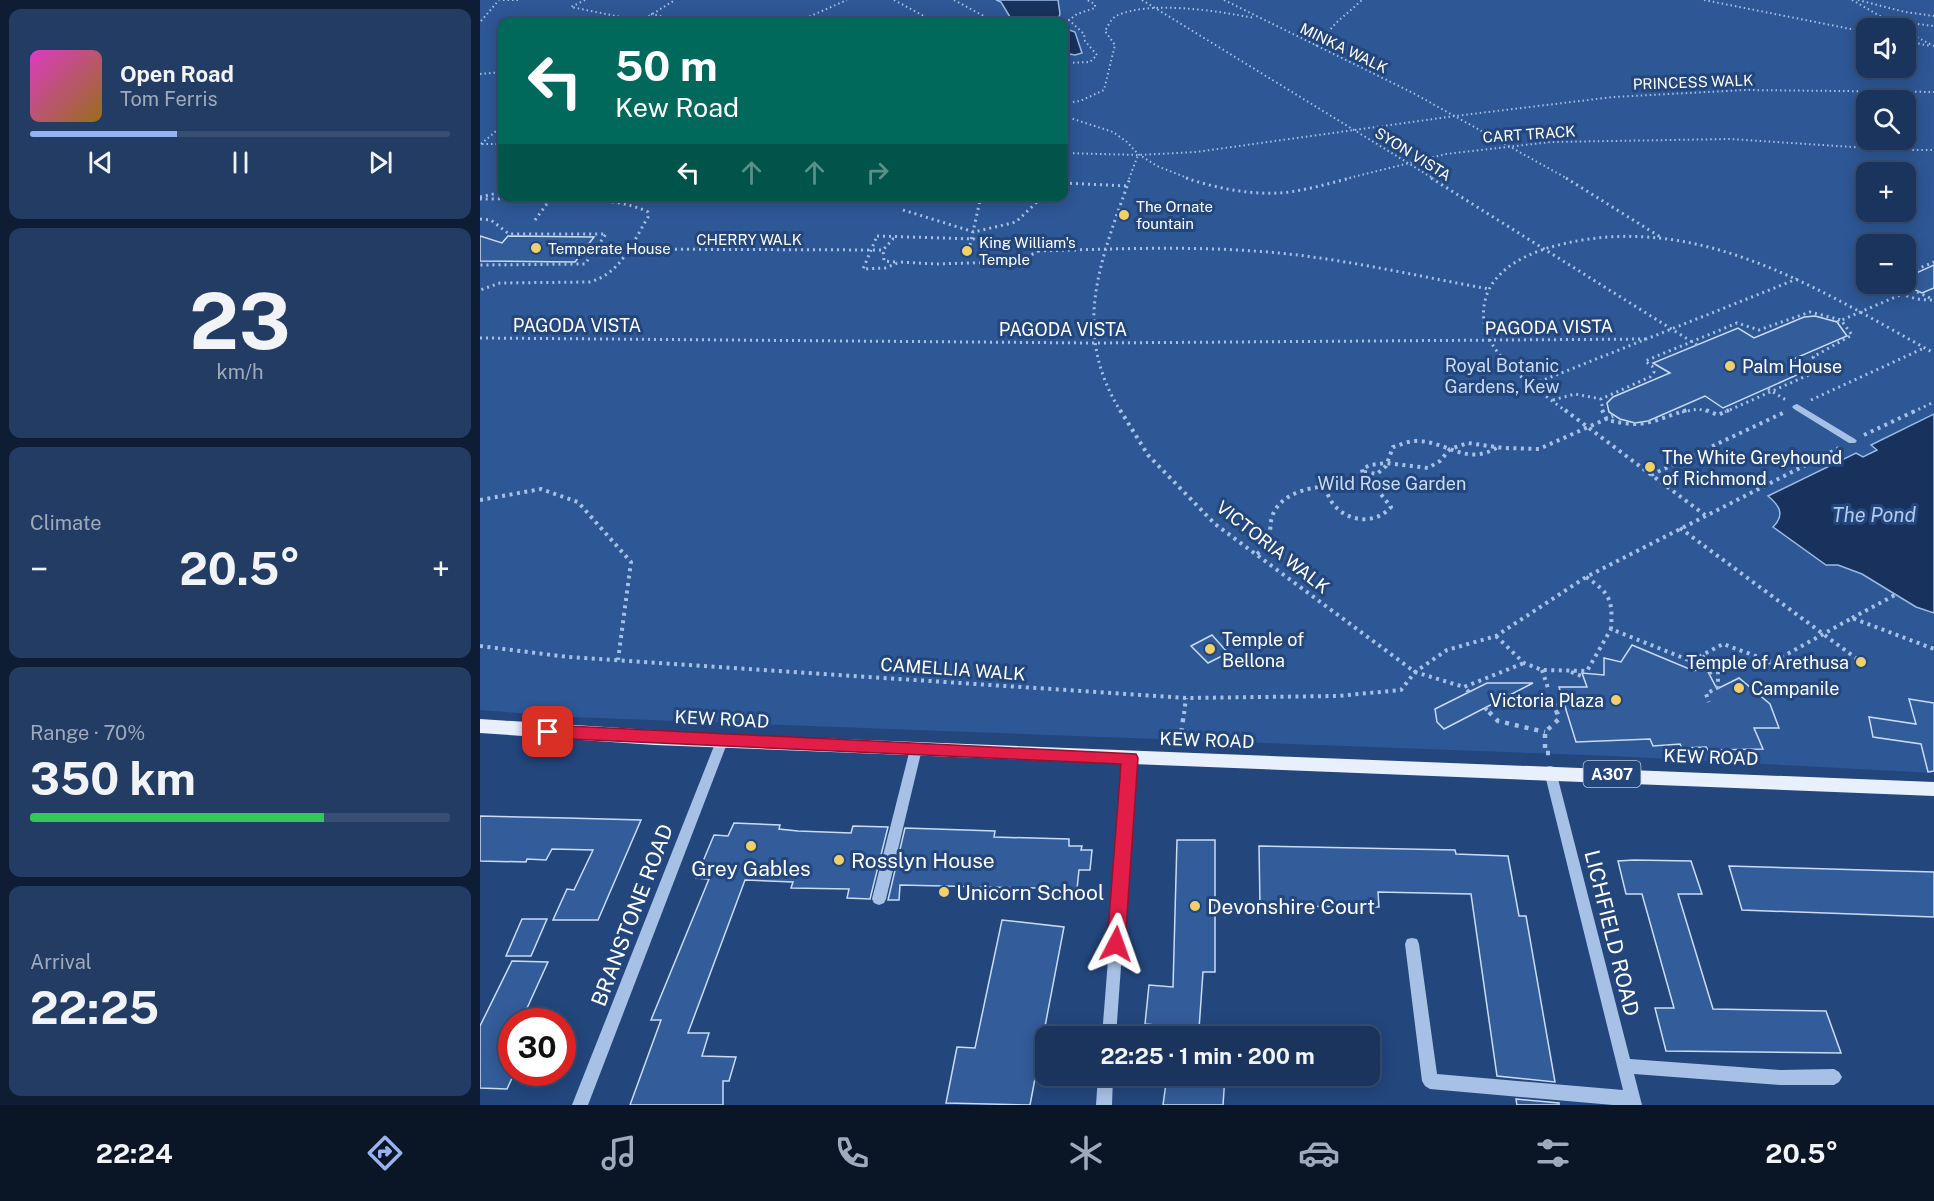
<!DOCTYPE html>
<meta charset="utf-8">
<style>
:root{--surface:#1a345e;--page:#233c64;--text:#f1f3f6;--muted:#9faabc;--line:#384f73;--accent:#95b2f1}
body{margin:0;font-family:"Public Sans",sans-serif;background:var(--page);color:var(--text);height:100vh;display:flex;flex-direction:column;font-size:22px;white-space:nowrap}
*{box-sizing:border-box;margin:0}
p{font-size:20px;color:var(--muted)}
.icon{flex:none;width:33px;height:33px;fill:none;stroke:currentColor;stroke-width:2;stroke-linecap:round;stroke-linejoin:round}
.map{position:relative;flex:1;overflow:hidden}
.drawer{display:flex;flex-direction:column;gap:9px;padding:9px;background:#0e1d34;width:480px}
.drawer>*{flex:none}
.hud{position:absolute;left:18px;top:18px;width:570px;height:183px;border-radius:12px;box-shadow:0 3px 15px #0003,0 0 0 2px var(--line);background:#00695c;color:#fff;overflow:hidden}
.buttons{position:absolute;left:1376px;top:18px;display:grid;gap:12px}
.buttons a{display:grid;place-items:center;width:60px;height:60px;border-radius:12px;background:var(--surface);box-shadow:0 3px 15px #0003,0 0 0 2px var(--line);font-size:30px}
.speed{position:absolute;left:18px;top:1008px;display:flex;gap:12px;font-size:30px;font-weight:700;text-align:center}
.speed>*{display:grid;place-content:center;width:78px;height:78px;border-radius:50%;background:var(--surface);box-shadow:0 3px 15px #0003,0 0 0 2px var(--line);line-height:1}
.speed .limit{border:9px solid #d22;background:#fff;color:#111}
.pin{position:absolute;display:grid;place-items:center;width:51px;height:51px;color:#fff;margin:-26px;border-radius:12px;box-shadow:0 3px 9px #0006}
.me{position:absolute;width:66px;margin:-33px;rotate:4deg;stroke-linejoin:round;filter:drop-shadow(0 0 4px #0008)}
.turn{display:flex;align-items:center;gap:21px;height:126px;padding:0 18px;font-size:27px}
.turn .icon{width:78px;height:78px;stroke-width:2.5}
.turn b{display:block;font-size:42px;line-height:51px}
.lanes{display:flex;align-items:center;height:57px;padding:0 18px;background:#0003;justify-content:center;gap:30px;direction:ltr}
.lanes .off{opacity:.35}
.big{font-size:45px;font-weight:700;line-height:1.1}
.drawer .widget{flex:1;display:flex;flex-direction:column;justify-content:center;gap:9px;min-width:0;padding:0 21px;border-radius:12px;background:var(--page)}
.drawer .dial{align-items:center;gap:0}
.dial b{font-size:78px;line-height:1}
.song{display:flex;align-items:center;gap:18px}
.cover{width:72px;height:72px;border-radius:9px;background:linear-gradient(135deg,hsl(310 70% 55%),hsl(40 70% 35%))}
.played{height:6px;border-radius:3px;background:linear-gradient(90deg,var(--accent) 35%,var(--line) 35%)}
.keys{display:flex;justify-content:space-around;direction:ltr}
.heat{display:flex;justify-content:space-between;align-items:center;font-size:33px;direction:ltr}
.charge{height:9px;border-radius:4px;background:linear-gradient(90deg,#34c759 70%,var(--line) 0)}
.trip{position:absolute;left:555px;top:1026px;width:345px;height:60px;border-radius:12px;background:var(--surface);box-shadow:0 3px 15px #0003,0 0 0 2px var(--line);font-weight:700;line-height:60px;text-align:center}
.dock{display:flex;height:96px;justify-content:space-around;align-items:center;background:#0a1526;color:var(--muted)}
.dock .icon{width:42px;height:42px}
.dock .current{color:var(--accent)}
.dock b{font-size:27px;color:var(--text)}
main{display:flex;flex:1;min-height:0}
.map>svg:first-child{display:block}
.green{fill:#2d5795;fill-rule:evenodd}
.water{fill:#18325d;stroke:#9bbbe7;stroke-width:1.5}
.building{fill:#335c9a;stroke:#cadcf5;stroke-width:1.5}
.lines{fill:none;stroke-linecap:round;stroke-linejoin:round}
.path-far3{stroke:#a7c1e6;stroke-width:2;stroke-dasharray:1.5 3;stroke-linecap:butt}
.path-far2{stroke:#a7c1e6;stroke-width:3;stroke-dasharray:2 4;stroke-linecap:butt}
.path-far1{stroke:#a7c1e6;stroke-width:4;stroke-dasharray:3 4.5;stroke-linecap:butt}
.path{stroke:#a7c1e6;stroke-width:4.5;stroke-dasharray:4 6;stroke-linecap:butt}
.minor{fill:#a7c1e6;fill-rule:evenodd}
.major{fill:#e8effd;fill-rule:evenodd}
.route{fill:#e11d48;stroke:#92132f;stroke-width:1.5}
.poi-dot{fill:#f1d06a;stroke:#23467d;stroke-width:2}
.labels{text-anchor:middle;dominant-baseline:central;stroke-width:6;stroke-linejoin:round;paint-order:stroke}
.far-street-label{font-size:15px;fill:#fff;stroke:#23467d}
.far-poi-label{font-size:15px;fill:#fff;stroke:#23467d;text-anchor:start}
.shield{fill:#23467d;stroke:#bdc8d8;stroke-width:1.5}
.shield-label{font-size:16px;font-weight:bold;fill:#fff}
.street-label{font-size:18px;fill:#fff;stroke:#23467d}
.park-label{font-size:18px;fill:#cadcf5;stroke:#23467d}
.poi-label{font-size:18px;fill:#fff;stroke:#23467d;text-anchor:start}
.water-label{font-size:20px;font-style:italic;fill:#b3cbed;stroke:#23467d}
.near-poi-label{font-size:21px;fill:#fff;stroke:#23467d;text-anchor:start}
.near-street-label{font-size:21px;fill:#fff;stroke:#23467d}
</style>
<main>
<section class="drawer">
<div class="widget">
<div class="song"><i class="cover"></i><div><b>Open Road</b><p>Tom Ferris</p></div></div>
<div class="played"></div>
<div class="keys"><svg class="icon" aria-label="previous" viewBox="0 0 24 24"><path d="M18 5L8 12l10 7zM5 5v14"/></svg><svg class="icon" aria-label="pause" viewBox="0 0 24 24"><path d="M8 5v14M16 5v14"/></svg><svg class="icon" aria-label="next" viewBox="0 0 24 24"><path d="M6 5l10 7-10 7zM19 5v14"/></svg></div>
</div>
<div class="widget dial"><b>23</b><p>km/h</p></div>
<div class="widget"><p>Climate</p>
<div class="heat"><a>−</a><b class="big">20.5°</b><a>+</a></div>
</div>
<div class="widget"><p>Range · 70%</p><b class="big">350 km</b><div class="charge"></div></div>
<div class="widget"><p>Arrival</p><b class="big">22:25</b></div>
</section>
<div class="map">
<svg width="1454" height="1105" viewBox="0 0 1454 1105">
<rect width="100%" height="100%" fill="#23467d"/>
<path class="green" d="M0 0H1454V773L1132 756 92 717 0 710ZM22 22H584V196H22ZM1386 28H1425V68H1386ZM1386 100H1425V140H1386ZM1386 172H1425V212H1386ZM1386 244H1425V284H1386Z"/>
<g class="water">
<polygon points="516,0 578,0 580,14 577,22 533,22 521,2"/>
<polygon points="584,28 595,32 602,53 595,55 584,53"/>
<path d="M1454 414V613L1436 607 1382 574 1358 565H1346L1293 527C1305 515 1300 506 1288 496L1376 453 1383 457 1397 450 1391 445Z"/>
</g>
<g class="building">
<polygon points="0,236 22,243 28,236 114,237 95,262 0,261"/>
<polygon points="1454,265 1454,288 1442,293 1422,284 1425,284 1425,278"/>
<polygon points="1335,316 1357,322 1367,336 1311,360 1328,370 1243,408 1225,396 1168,421 1155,423 1140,419 1129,412 1127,403 1133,397 1190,373 1173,363 1258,328 1274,338 1324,317"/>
<polygon points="732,635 748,653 728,663 711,646"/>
<polygon points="1152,645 1214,671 1225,666 1237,689 1259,678 1290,704 1299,728 1274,728 1283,749 1228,750 1226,747 1202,748 1200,744 1173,746 1170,739 1096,742 1079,687 1107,687 1102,673 1124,675 1124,658 1141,662"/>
<polygon points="1007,683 1053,683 964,729 957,722 955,709"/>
<polygon points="1429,699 1454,703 1454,771 1448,772 1441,744 1393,737 1389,717 1436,724"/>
<polygon points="0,816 87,818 161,820 118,920 73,920 87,889 94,890 113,850 72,849 66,860 47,859 46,862 0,861"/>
<polygon points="254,823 300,825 299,829 318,831 371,833 373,826 408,827 390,899 367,898 369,889 311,888 313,882 265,880 208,1033 229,1033 222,1056 256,1057 249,1081 243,1081 243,1105 150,1105 181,1020 171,1020 229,879 216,878 234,835 248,836"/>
<polygon points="425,828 515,831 514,837 589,839 589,846 602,846 601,850 612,850 610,870 599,870 597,889 420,885 419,900 408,900"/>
<polygon points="697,840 735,840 735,972 723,972 719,1029 665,1024 669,985 693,987"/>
<polygon points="779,846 975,850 976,854 1028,856 1039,916 1046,916 1075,1082 1017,1076 991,894 898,892 899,907 780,906"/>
<polygon points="1154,860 1211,861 1222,894 1198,894 1233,1009 1346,1011 1361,1053 1186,1051 1175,1008 1194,1008 1162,894 1146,894 1138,861"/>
<polygon points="1249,866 1454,872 1454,917 1262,910"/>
<polygon points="42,919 67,919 51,956 26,956"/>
<polygon points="522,920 584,927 550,1105 466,1103 477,1047 495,1048"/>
<polygon points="32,961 68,962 43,1017 32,1017 32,1078 27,1089 0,1088 0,1026"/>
<polygon points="687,1076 745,1076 743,1105 683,1105"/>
<polygon points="1036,1099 1079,1103 1079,1105 1037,1105"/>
</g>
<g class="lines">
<g class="path-far3">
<polyline points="23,0 39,0"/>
<polyline points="105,0 91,7 161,21 158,22"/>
<polyline points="414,0 455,22"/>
<polyline points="474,0 515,22"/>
<polyline points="662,0 954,179"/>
<polyline points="744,0 933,93 1088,179"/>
<polyline points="1224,0 1386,32"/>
<polyline points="1372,0 1421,28"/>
<polyline points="1378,0 1425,12 1454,16"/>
<polyline points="171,14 206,22"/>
<polyline points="1,21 19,0"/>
<polyline points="161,21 195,0"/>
<polyline points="317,22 367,0"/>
<polyline points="1420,22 1454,26"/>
<polyline points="1425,31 1454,46"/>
<polyline points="1425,41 1451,46"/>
<polyline points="836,46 856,23 882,0"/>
<polyline points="584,63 610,62 617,55 605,41 604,34 589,20 597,14 615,8 615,4 607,0"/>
<polyline points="0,74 22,72"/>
<path d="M584 103 600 101 624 90 635 45 625 31C628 26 631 19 636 16 668 0 739 11 774 18"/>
<polyline points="584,116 633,132 647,142 658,154 677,166 710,179"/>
<polyline points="1,144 22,126"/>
<polyline points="2,144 22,144"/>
<polyline points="584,153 658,155 716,152 975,116 1133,97 1265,90 1454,92"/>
<polyline points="649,179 658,155"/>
<polyline points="865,179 966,154 1071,142 1250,139 1419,150 1454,150"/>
</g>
<g class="path-far2">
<path d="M706 178C741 190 785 198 821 190 838 187 854 182 871 178"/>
<polyline points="951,178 1217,345"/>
<polyline points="1086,178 1182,238"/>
<polyline points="584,183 647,186"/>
<polyline points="0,197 22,192"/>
<path d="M0 199C47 199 127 192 168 212V217C153 242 140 275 109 282L20 283 0 290"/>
<polyline points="423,210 494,232 536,222 557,202 555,196"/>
<polyline points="0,219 11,220 29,234 126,234 105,264 0,265"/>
<polyline points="55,220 69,201"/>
<path d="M397 236 494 239C514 248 536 239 558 251L546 258 522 262 456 264 420 262 405 268 383 269Z"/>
<polyline points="490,245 501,196"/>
<polyline points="111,249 403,250"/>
<path d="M558 251C630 249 702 246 774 251 853 256 931 275 1009 289"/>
<polyline points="415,262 404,261 403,250 413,239 416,239"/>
<polyline points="1425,274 1454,262"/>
<path d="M1413 284C1422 298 1438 300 1454 300"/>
<polyline points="1421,284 1452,299"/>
<polyline points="1357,322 1434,289"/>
<polyline points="0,338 614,343 1166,339"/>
<path d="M1051 385C1023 362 993 334 1007 294 1017 268 1047 254 1071 247 1213 207 1336 288 1454 353"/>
<polyline points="1288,389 1306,400"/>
<polyline points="1073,400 1095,394 1121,399"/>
<polyline points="1331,400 1444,348"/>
<path d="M641 412C590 330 621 260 650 178"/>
<polyline points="1087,412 1051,385 1317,279"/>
<polyline points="1123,412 1121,399 1170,377 1174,372 1172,366 1165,361 1257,323 1279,330 1330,312 1361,320 1372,335 1333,357 1342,369 1245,412"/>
<polyline points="1202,412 1218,409 1230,412"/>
<polyline points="1433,412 1454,402"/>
</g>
<g class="path-far1">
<polyline points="640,410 668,455 735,524 935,672 984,687"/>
<polyline points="1085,410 1225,515"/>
<path d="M1122 410 1127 420C1166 429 1171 421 1207 410"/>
<polyline points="1226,410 1238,415 1249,410"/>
<polyline points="1384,435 1437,410"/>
<path d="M884 472 897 474 906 466 913 447C920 445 928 441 936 441 968 441 986 467 1018 447"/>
<polyline points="1171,475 1305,412"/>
<path d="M846 487C850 517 890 531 911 507L885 474"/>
<polyline points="0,500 61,489 98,502 151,562 138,660"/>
<polyline points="1200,528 1377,659"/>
<path d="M777 554 789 544C791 534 789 521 794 512 809 483 857 486 884 483L882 469 890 465 906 463 948 468 960 461 970 449 988 443 1023 448 1059 449 1133 416"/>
<path d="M1106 577C1130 593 1133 600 1131 629L1211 661 1243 644 1292 662"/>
<polyline points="1372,618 1415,595"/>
<polyline points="1016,636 1044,663 1062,670 1107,671 1131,629"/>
<polyline points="0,646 88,657 706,698 857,696 921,690 935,672 967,650 1016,636 1106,577 1359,448"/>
<polyline points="1222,656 1238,670 1238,687 1226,694 1229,702"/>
<polyline points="1062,670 1068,688"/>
<polyline points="1091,672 1104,677"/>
<polyline points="1229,673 1251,665 1293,662 1372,618 1454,649"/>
<polyline points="989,692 984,687 1044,663"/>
<polyline points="1074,703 1077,714"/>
<polyline points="1005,708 1011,714"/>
<polyline points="704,714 706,698"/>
</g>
<g class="path">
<polyline points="1009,712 1018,721 1065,732"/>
<polyline points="700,742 704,712"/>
<polyline points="1070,753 1065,753 1065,732 1079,719 1077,712"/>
</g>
<g class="minor">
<polygon points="1317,404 1375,439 1377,441 1375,443 1369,443 1314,409 1312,407 1314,405"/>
<polygon points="242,736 246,738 248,741 108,1105 92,1105 236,741 238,738"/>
<polygon points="436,744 440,746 442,749 406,899 404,903 399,905 394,903 392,899 430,749 432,746"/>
<polygon points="650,753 654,754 656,758 636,1036 622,1036 644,758 646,754"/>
<polygon points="1070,766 1074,767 1076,771 1150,1059 1301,1070 1354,1069 1359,1072 1362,1077 1359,1082 1354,1085 1301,1085 1154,1074 1162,1105 1133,1105 950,1089 945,1086 942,1081 925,944 927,939 932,938 937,939 939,944 957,1074 1143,1090 1064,771 1066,767"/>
<polygon points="618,1076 633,1076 632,1105 616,1105"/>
</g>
<polygon class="major" points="0,719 234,734 1454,782 1454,796 175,745 0,733"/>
</g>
<polygon class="route" points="68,725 656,754 658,758 645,944 643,950 636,952 630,950 627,944 641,764 68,738 62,736 60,732 62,727"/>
<g class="poi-dot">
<circle cx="644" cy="215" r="6"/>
<circle cx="56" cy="248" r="6"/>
<circle cx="487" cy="251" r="6"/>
<circle cx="1250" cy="366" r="6"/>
<circle cx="1170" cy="467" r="6"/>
<circle cx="730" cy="649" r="6"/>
<circle cx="1381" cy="662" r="6"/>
<circle cx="1259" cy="688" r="6"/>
<circle cx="1136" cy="700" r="6"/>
<circle cx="271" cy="846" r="6"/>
<circle cx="359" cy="860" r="6"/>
<circle cx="464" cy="892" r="6"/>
<circle cx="715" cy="906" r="6"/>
</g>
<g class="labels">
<g class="far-street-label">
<text transform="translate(864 48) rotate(26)">MINKA WALK</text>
<text transform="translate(1213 82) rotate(-2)">PRINCESS WALK</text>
<text transform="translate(1049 134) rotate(-4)">CART TRACK</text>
<text transform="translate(933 154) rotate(32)">SYON VISTA</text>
<text x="269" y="239">CHERRY WALK</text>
</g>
<g class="far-poi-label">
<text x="656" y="206">The Ornate<tspan x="656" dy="17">fountain</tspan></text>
<text x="499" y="242">King William's<tspan x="499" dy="17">Temple</tspan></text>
<text x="68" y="248">Temperate House</text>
</g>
<rect class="shield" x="1103.5" y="761" width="57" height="26" rx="4.5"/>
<g class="shield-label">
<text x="1132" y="774">A307</text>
</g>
<g class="street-label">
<text x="97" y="325">PAGODA VISTA</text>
<text transform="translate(1069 327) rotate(-1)">PAGODA VISTA</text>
<text x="583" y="329">PAGODA VISTA</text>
<text transform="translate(793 547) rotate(38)">VICTORIA WALK</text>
<text transform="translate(473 669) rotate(4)">CAMELLIA WALK</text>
<text transform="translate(242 719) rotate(3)">KEW ROAD</text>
<text transform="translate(727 740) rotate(2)">KEW ROAD</text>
<text transform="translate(1231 757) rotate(2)">KEW ROAD</text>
</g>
<g class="park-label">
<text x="1022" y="365">Royal Botanic<tspan x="1022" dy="21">Gardens, Kew</tspan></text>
<text x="912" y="483">Wild Rose Garden</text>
</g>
<g class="poi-label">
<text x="1262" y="366">Palm House</text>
<text x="1182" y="457">The White Greyhound<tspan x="1182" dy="21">of Richmond</tspan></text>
<text x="742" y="639">Temple of<tspan x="742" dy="21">Bellona</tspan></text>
<text x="1369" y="662" text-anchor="end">Temple of Arethusa</text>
<text x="1271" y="688">Campanile</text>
<text x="1124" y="700" text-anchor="end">Victoria Plaza</text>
</g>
<g class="water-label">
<text x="1394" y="515">The Pond</text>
</g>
<g class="near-poi-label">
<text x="371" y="860">Rosslyn House</text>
<text x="271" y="868" text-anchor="middle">Grey Gables</text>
<text x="476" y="892">Unicorn School</text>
<text x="727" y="906">Devonshire Court</text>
</g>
<g class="near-street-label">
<text transform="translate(152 915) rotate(-69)">BRANSTONE ROAD</text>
<text transform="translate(1132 933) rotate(76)">LICHFIELD ROAD</text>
</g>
</g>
</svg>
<div class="buttons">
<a><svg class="icon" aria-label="sound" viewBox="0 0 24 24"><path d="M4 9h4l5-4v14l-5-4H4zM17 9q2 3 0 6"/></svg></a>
<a><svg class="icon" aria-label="search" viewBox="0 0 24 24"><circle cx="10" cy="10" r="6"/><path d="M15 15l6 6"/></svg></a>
<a>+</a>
<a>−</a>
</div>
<div class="speed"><div class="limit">30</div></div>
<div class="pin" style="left:68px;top:732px;background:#d93025"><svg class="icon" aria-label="arrive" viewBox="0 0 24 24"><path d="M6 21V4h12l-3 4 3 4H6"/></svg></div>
<svg class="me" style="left:636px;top:944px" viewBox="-20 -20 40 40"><path d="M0-17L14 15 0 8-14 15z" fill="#e11d48" stroke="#fff" stroke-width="4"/></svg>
<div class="trip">22:25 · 1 min · 200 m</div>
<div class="hud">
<div class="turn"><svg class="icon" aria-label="left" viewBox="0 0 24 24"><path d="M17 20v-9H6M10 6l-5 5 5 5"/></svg><div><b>50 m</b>Kew Road</div></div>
<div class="lanes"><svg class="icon" aria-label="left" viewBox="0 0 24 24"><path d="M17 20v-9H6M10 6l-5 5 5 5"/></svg><svg class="icon off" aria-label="ahead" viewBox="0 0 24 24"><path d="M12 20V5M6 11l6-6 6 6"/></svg><svg class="icon off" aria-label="ahead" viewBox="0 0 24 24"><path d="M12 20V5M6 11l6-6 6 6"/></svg><svg class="icon off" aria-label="right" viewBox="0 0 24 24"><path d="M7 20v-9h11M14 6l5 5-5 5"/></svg></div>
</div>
</div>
</main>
<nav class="dock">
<b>22:24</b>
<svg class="icon current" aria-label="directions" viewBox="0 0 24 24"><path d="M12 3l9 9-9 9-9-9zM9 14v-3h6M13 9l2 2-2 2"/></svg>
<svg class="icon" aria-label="music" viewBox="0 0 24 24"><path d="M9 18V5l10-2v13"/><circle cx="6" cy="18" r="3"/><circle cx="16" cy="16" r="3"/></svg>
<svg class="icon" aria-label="phone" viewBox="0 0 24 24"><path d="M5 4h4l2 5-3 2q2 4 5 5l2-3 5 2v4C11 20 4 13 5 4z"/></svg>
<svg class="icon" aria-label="climate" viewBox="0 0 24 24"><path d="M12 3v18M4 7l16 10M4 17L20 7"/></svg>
<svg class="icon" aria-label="car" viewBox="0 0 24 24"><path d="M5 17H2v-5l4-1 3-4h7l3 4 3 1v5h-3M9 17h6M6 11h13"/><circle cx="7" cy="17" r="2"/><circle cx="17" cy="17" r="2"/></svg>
<svg class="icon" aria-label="filters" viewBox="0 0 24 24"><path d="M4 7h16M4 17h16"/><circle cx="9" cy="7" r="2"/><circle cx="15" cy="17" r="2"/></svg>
<b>20.5°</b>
</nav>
